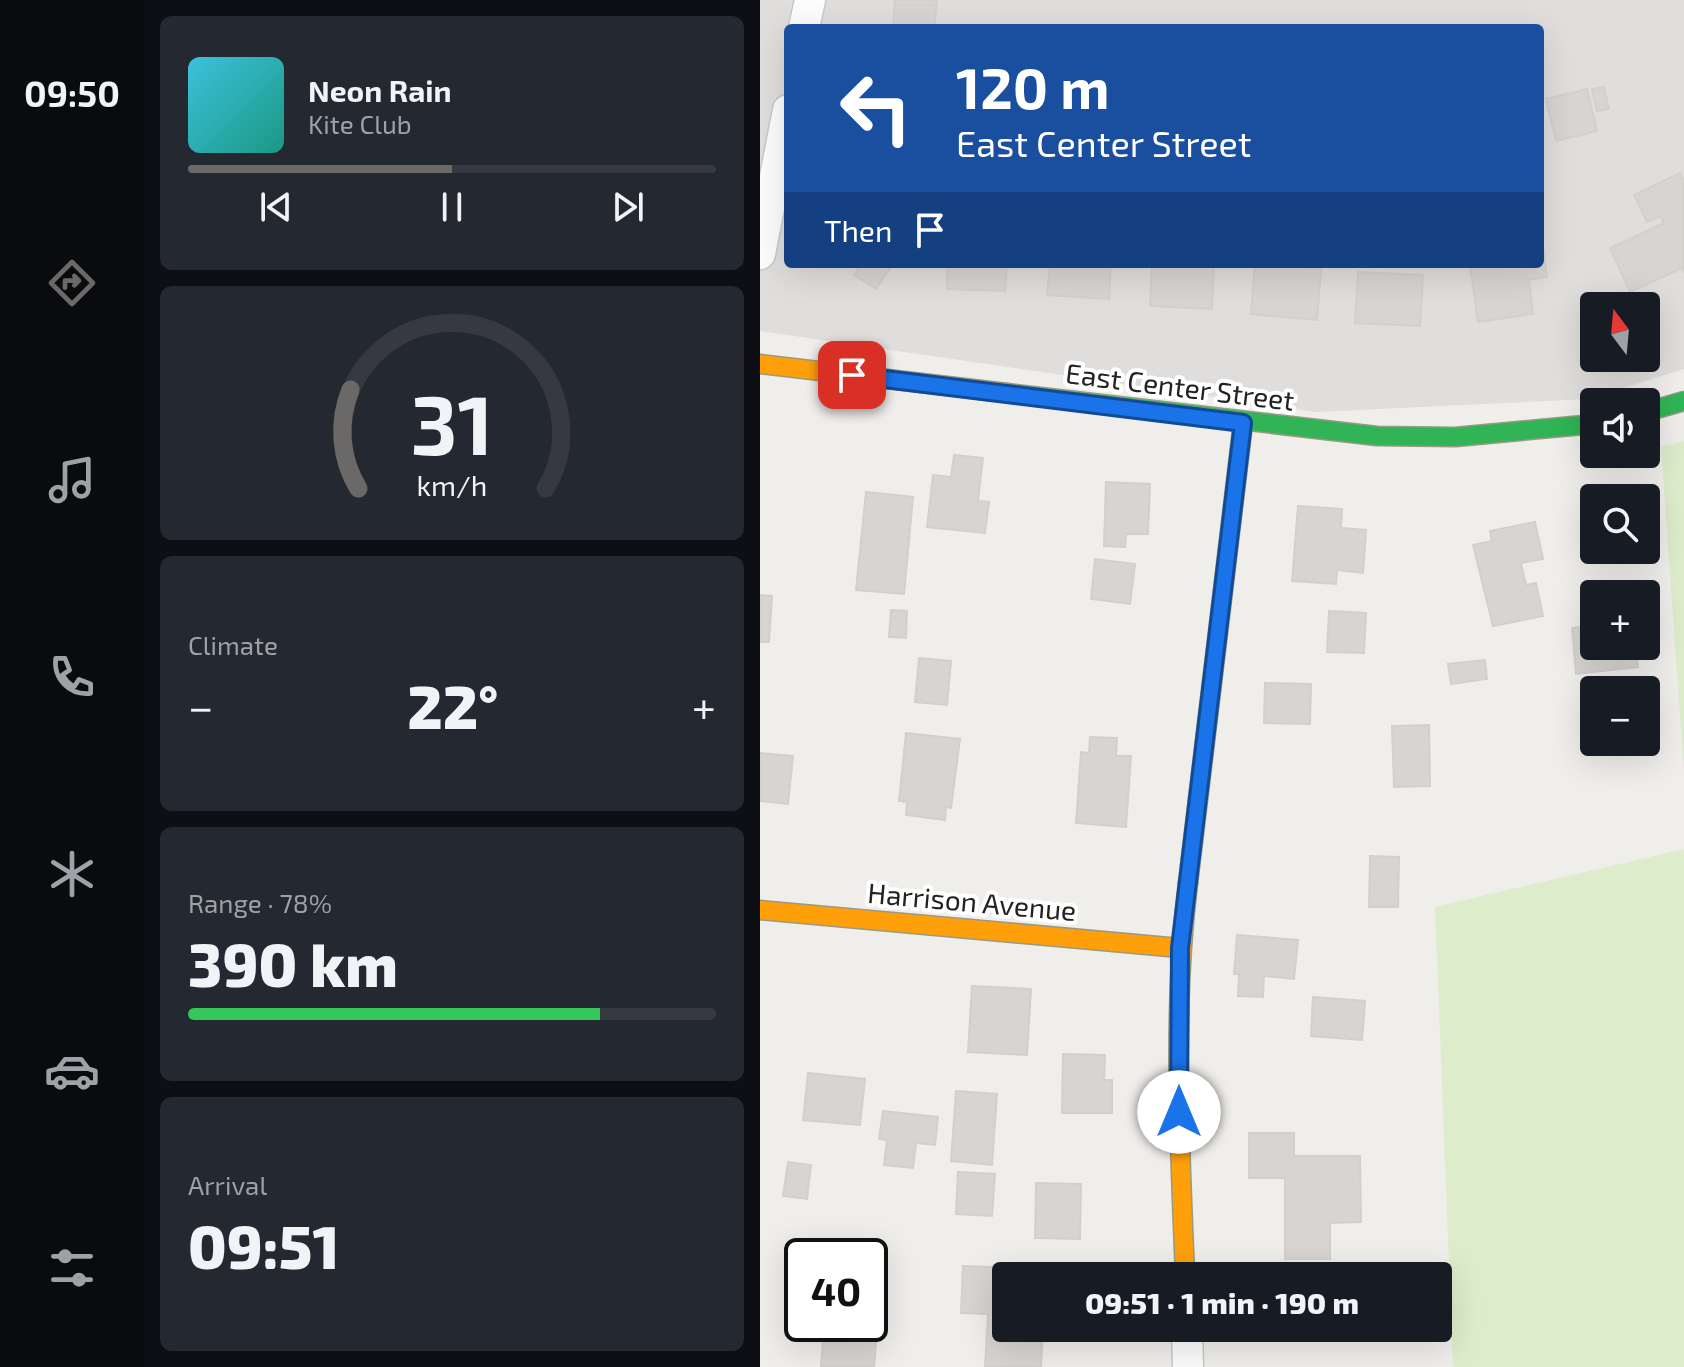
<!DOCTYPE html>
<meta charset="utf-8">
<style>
:root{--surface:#171b24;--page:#242831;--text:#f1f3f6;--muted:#9ea1a6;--line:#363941;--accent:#6a6968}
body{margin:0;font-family:"Exo 2",sans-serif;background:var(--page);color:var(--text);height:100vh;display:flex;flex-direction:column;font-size:30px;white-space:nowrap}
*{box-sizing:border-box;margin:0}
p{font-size:26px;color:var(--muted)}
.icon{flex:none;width:44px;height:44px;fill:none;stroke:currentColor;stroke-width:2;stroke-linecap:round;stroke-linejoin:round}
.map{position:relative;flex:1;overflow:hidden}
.panel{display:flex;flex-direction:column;gap:16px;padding:16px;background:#0d0f14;width:616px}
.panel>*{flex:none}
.hud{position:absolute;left:24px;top:24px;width:760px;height:244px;border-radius:8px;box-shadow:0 8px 32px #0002;background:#1a4fa0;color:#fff;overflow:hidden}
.needle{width:52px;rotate:344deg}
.buttons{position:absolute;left:820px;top:292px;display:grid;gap:16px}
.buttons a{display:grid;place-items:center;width:80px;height:80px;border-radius:8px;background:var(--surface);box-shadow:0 8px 32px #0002;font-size:40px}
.speed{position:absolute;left:24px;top:1238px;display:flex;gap:16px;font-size:40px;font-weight:700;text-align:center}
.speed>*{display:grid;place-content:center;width:104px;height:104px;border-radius:50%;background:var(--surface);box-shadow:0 8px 32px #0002;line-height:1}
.speed .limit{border:4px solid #111;border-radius:12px;background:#fff;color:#111}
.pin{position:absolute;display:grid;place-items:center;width:68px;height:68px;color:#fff;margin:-34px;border-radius:16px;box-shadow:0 4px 12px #0006}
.me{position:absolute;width:88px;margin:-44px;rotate:0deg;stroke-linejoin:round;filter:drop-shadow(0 0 6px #0008)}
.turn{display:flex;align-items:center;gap:28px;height:168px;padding:0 40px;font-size:36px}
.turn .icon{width:104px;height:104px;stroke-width:2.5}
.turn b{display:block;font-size:56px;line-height:68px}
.then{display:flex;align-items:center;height:76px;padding:0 40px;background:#0003;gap:16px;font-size:30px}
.big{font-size:60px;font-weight:800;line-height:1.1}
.panel .widget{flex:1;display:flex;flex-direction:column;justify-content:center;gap:12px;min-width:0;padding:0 28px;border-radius:12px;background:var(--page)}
.panel .dial{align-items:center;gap:0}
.dial svg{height:208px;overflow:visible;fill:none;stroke:var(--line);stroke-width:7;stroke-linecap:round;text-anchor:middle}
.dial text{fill:var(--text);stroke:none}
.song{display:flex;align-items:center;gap:24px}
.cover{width:96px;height:96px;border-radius:12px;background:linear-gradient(135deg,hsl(190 70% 55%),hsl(170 70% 35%))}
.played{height:8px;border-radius:4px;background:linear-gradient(90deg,var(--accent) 50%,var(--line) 50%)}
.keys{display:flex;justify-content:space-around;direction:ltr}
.heat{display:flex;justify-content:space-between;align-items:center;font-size:44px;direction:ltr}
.charge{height:12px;border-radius:6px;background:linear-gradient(90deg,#34c759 78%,var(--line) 0)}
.trip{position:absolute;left:232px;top:1262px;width:460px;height:80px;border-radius:8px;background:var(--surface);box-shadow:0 8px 32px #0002;font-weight:800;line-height:80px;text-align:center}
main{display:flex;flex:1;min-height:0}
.tab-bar{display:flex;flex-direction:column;width:144px;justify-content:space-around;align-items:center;background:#090b0e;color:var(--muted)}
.tab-bar .icon{width:56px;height:56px}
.tab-bar .on{color:var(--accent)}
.tab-bar b{font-size:36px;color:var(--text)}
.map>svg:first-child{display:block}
.residential{fill:#dfdedc;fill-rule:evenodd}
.grass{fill:#ddeccb}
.building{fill:#d7d4d2;stroke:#d3d0cc;stroke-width:2}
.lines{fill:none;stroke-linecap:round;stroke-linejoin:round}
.street-casing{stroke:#c9c8c7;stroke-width:33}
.fast-casing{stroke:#999a82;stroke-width:21}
.slow-casing{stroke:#999a82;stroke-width:21}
.street{stroke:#fdfcfc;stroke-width:30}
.fast{stroke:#30b455;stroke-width:18}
.slow{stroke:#ff9f0a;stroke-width:18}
.route-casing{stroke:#114b97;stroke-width:20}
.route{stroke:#1a73e8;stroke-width:14}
.labels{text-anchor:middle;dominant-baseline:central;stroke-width:8;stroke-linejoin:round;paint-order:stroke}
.street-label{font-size:28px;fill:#222;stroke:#fff}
</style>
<main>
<nav class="tab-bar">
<b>09:50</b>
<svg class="icon on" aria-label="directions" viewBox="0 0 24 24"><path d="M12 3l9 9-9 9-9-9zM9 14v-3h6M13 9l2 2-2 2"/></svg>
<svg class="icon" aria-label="music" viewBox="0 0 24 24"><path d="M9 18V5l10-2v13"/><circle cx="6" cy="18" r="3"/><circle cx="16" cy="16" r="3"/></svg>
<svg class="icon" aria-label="phone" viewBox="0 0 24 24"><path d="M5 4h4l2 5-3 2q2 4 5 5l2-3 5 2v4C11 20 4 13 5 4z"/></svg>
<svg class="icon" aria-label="climate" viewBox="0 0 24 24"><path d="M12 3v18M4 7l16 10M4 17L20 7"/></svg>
<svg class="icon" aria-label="car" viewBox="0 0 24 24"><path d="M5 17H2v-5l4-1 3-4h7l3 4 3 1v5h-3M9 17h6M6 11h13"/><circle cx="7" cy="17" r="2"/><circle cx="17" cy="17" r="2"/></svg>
<svg class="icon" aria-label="filters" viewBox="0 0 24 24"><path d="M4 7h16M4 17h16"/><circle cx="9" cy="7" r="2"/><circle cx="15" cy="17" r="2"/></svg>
</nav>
<section class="panel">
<div class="widget">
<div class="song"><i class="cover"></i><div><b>Neon Rain</b><p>Kite Club</p></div></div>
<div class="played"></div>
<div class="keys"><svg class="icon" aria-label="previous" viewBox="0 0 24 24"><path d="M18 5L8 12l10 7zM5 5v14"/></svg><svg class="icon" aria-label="pause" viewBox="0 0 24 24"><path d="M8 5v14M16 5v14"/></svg><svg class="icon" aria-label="next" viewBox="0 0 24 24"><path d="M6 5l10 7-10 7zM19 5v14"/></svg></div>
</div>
<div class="widget dial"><svg viewBox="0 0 100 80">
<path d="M14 69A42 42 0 1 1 86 69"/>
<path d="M14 69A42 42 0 0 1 11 31" stroke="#6a6968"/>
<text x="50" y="56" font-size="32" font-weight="700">31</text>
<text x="50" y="72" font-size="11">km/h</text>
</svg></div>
<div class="widget"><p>Climate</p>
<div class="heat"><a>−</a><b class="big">22°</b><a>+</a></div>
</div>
<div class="widget"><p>Range · 78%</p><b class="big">390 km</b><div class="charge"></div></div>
<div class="widget"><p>Arrival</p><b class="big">09:51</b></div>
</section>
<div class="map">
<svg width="924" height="1367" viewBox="0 0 924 1367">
<rect width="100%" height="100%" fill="#f0eeeb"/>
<path class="residential" d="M0 0H924V369L828 399 556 412 0 331ZM28 28H780V264H28ZM834 306H886V358H834Z"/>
<g class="grass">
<polygon points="924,441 924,772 901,447"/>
<polygon points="924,849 924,1367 693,1367 675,907"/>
</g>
<g class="building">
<polygon points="135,0 177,0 174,28 133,28"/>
<polygon points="844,87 849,109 837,111 832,89"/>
<polygon points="827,89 837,131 796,141 786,99"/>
<polygon points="920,173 924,181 924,273 922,268 870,292 850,248 904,223 901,216 887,222 874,195"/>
<polygon points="780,227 787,277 769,280 773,314 718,322 710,264 780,264"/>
<polygon points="91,264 133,264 116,289 94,275 98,269"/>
<polygon points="188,264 247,264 245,291 187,289"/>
<polygon points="290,264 351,264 349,299 287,295"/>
<polygon points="392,264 454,264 452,309 390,306"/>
<polygon points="495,264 561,268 557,320 491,314"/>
<polygon points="598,272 663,275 660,326 595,323"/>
<polygon points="194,455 223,458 218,501 229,502 225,533 167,527 173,475 191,477"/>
<polygon points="346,482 390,484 388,534 366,534 365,547 344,546"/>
<polygon points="106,492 153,497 144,594 96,590"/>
<polygon points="538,506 582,509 581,528 606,530 603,573 577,570 576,584 532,581"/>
<polygon points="775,522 783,559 761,563 766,585 776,583 783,616 733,626 713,545 732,541 730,531"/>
<polygon points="335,559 375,564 370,604 331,599"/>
<polygon points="0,595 12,596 9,642 0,642"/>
<polygon points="131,610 147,611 146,638 129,637"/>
<polygon points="569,611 606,613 604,653 567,652"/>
<polygon points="834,625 834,646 876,646 878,667 816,674 812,628"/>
<polygon points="159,658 191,661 187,705 155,702"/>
<polygon points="725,660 727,679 691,684 688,664"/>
<polygon points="505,683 551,684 550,724 504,723"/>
<polygon points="669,725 670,786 634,787 632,726"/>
<polygon points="146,733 200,739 191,808 186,807 185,820 146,815 147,802 139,801"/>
<polygon points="330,737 357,738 356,756 371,756 366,827 316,823 321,752 329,753"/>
<polygon points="0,753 33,756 28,804 0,801"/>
<polygon points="610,856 639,857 638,907 609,907"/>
<polygon points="477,935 538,940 534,979 504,976 503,997 478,996 479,974 474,974"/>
<polygon points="212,986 271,989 267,1055 208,1052"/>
<polygon points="553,997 605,1001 602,1040 551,1036"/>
<polygon points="303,1054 345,1055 344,1080 352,1080 352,1113 302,1113"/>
<polygon points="48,1073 105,1079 100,1125 43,1120"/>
<polygon points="196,1091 237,1094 232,1165 191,1161"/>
<polygon points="123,1111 178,1117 175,1145 156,1143 153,1168 124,1165 127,1140 119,1139"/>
<polygon points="489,1133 534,1133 534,1156 600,1156 601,1222 570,1223 570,1259 525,1259 525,1178 489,1178"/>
<polygon points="28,1162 51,1165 47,1199 23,1196"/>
<polygon points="198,1172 235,1174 232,1216 196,1214"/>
<polygon points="276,1183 321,1184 320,1239 275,1238"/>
<polygon points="203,1266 286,1269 285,1276 246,1276 246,1328 283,1328 281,1367 225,1367 228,1314 201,1313"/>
<polygon points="76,1324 103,1324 102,1330 117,1331 114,1367 61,1366 64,1326 75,1327"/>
</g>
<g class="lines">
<defs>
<g id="street">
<polyline points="44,28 50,0"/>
<polyline points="0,254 28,110"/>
<polyline points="427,1328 428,1367"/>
</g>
<g id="fast">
<polyline points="247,393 617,436 695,437 834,424"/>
<polyline points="886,412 924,401"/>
<polyline points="428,883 483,423"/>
</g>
<g id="slow">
<polyline points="0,364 247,393"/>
<polyline points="0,910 420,948"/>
<path d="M425 1276C420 1145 412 1013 428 883"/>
</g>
</defs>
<use href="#street" class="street-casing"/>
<use href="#fast" class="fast-casing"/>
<use href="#slow" class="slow-casing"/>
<use href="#street" class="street"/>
<use href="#fast" class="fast"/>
<use href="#slow" class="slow"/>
</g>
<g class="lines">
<defs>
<polyline id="route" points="92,375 483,423 420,948 419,1112"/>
</defs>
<use href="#route" class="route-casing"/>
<use href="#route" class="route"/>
</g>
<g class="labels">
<g class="street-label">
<text transform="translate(420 386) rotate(7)">East Center Street</text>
<text transform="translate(212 901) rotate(5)">Harrison Avenue</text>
</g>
</g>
</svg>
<div class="buttons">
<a><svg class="needle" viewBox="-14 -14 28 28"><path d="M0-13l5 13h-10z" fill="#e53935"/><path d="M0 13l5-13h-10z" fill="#9ea1a6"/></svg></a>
<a><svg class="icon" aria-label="sound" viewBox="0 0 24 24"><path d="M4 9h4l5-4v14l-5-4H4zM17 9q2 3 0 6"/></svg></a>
<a><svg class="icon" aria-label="search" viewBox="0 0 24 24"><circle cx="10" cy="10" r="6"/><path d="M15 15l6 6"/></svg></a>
<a>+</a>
<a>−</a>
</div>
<div class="speed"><div class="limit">40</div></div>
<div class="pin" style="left:92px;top:375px;background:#d93025"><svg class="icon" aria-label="arrive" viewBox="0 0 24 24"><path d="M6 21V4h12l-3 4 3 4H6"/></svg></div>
<svg class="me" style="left:419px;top:1112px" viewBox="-20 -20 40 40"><circle r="19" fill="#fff"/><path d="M0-13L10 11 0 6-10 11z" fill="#1a73e8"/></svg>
<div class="trip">09:51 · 1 min · 190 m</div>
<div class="hud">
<div class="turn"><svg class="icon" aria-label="left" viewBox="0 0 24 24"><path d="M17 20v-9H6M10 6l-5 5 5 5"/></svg><div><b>120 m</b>East Center Street</div></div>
<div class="then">Then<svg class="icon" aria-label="arrive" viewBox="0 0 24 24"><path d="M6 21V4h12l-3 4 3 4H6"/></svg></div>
</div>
</div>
</main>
